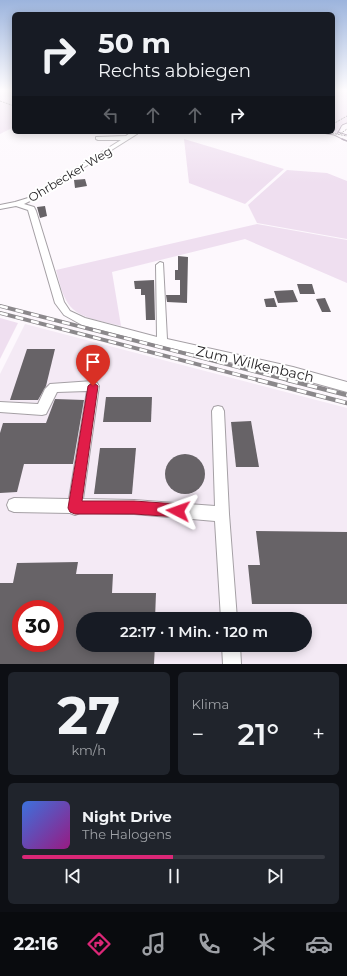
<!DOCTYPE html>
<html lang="de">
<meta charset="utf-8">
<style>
:root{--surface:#171b24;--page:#20242c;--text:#f1f3f6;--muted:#9ea1a6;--line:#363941;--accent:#db2777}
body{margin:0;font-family:Montserrat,sans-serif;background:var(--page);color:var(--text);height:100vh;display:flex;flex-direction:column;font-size:15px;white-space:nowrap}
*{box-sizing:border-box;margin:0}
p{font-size:13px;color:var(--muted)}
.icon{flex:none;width:22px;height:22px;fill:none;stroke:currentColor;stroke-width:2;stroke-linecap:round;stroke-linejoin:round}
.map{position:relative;height:664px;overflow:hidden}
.side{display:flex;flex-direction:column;gap:8px;padding:8px;background:#0d0f14;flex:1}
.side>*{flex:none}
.banner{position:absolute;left:12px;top:12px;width:323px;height:122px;border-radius:6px;box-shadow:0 2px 10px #0003;background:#171b24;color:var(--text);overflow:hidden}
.speed{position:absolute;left:12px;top:600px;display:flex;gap:8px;font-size:20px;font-weight:700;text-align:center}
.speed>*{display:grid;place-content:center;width:52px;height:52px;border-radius:50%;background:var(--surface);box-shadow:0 2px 10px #0003;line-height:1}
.speed .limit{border:6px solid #d22;background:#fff;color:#111}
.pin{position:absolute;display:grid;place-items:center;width:34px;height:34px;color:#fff;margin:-41px -17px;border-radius:50% 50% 50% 0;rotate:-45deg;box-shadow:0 0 4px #0007}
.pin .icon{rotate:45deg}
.me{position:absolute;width:44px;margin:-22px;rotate:274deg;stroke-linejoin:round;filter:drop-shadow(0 0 3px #0008)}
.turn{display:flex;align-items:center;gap:14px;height:84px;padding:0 20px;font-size:18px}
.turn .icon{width:52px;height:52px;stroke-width:2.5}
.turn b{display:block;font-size:28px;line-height:34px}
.lanes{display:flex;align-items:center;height:38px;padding:0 20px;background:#0003;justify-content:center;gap:20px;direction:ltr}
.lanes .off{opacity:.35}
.big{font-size:30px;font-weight:600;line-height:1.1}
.side .card{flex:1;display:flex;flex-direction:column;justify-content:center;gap:6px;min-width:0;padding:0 14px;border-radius:6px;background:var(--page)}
.side .dial{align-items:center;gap:0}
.dial b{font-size:52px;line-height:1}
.song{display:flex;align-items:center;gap:12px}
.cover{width:48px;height:48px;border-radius:6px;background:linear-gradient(135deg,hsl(220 70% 55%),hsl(310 70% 35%))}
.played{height:4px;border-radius:2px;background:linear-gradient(90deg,var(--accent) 50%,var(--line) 50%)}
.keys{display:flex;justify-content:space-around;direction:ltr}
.heat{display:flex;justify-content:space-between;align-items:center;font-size:22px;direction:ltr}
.side .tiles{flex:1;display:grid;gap:8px;grid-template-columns:1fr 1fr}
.card:last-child{grid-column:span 2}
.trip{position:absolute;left:76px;top:612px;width:236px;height:40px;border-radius:20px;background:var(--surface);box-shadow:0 2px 10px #0003;font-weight:600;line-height:40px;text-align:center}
.tabs{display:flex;height:64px;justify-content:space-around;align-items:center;background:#090b0e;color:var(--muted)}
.tabs .icon{width:28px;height:28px}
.tabs .on{color:var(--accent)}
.tabs b{font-size:18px;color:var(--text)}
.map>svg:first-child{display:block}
.built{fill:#f4eaf5;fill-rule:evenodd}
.green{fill:#efdff0}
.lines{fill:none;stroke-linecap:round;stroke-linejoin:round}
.stream-far1{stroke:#99899b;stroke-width:1}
.stream{stroke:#99899b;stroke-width:1.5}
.building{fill:#676367;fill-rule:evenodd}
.minor-casing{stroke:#a5a0a5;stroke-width:2}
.path{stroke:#8c898c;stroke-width:1;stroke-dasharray:2 1;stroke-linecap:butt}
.minor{fill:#fff;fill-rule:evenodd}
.rail-far1-casing{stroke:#8b888b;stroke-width:4}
.rail-casing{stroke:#8b888b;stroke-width:4.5}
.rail-far1{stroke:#fff;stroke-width:2.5;stroke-dasharray:8;stroke-linecap:butt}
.rail{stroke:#fff;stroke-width:3;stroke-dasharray:10;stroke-linecap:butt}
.route{fill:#e11d48;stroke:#92132f}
.labels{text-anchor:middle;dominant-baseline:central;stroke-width:4;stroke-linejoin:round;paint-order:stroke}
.far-street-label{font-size:12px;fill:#282628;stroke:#fff}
.street-label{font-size:14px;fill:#282628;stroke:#fff}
</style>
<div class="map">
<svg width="347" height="664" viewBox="0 0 347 664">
<rect width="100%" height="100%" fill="#fdf8fd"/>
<path class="built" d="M25 324 347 408V664H0V374ZM21 609H55V643H21ZM83 619H305V645H83Z"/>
<g class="green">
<polygon points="0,90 14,90 14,127 0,134"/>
<polygon points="333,90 347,90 347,123 341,125 340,134 329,132 333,132"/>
<polygon points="184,139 284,169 245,204 189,183"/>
<polygon points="287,170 327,173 347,181 347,239 257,223 248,205"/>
<path d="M257 224 347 240V283L245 239 112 272 121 326C103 321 75 319 66 300 61 291 59 280 56 270Z"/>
<polygon points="0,318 18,323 0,359"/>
</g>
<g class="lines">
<g class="stream-far1">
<polyline points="291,132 313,132"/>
<polyline points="316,132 334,135 344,140"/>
<polyline points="338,132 347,135"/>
<polyline points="337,134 342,125 347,123"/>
</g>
<polyline class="stream" points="342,139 347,141"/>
</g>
<g class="building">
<polygon points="85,179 87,186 75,188 74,180"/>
<polygon points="45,206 47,216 40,218 37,207"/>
<polygon points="178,256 188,257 187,303 167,302 166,295 180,295 180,280 175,280 175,270 178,270"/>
<polygon points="154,280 155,320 146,320 145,295 141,295 141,289 135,289 134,281"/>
<polygon points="297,284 312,284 315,294 300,294"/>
<polygon points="293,290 298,302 278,303 274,291"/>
<polygon points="274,298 277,307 266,307 264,299"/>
<polygon points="325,298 331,312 322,312 316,299"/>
<polygon points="27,349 55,349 46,386 38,400 10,400"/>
<polygon points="106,397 152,397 151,422 103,422"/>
<polygon points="55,399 84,400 73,464 24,464 17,492 0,493 0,433 3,423 46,423"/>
<polygon points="251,421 259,467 236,467 231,422"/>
<polygon points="100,448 136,448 132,494 94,494"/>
<circle cx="185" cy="474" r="20"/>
<polygon points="256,531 347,532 347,604 252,604 248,565 260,565"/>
<path d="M78 562 76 574H113L112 593H156L155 619H83V645H155L154 664H0V583H13L17 563ZM21 609H55V643H21Z"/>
</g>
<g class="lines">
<defs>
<g id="minor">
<polygon points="131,132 137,132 137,134 32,200 24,204 34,207 36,211 64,302 70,311 85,318 157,337 156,265 160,262 163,263 167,339 293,367 347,382 347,392 293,377 162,346 82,325 64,315 55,303 28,210 16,206 0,209 0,205 15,202 28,198 121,140 98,140 96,139 96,137 126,136"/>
<polygon points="93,381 97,383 99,386 83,499 134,500 215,506 212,411 214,407 218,406 222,407 224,411 229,514 237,619 221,619 215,521 134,514 80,513 75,515 70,513 14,512 9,510 7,505 9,500 14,498 69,499 87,391 57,392 46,414 42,415 0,412 0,402 38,404 45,389 50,384"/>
<polygon points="222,645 240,645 241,664 223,664"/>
</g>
</defs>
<use href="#minor" class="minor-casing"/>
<g class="path">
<polyline points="0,101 14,106"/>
<polyline points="333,124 347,116"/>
<polyline points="326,132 347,136"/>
<polyline points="340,134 347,129"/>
</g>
<use href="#minor" class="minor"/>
<defs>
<g id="rail-far1">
<polyline points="0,306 292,381"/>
<polyline points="0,313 262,381"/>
</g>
<g id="rail">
<polyline points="258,380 347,403"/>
<polyline points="288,380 347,395"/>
</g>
</defs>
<use href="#rail-far1" class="rail-far1-casing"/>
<use href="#rail" class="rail-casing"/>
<use href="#rail-far1" class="rail-far1"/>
<use href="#rail" class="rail"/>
</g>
<linearGradient id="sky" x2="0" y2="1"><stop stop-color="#9cb4dd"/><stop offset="0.49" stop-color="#fefcfe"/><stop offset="1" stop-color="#fefcfe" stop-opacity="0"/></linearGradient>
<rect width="347" height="183" fill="url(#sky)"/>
<polygon class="route" points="93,382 98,386 82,501 134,501 178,504 182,506 184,511 182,515 178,517 134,514 75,514 70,512 68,508 88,386"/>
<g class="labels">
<g class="far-street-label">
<text transform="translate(70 174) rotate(-31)">Ohrbecker Weg</text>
</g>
<g class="street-label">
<text transform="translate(255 364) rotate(13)">Zum Wilkenbach</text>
</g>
</g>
</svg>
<div class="speed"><div class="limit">30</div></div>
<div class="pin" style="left:93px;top:386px;background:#d93025"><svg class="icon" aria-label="arrive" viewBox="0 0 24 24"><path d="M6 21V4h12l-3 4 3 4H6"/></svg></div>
<svg class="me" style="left:178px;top:511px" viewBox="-20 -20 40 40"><path d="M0-17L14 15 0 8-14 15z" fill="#e11d48" stroke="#fff" stroke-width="4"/></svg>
<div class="trip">22:17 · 1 Min. · 120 m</div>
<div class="banner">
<div class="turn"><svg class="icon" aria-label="right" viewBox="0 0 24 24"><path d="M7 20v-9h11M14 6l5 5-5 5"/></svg><div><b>50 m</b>Rechts abbiegen</div></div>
<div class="lanes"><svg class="icon off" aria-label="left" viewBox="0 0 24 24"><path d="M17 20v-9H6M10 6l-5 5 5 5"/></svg><svg class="icon off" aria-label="ahead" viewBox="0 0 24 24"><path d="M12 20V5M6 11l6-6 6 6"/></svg><svg class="icon off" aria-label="ahead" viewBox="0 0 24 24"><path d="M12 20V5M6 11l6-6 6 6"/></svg><svg class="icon" aria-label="right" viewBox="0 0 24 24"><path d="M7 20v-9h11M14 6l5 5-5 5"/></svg></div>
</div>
</div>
<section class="side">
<div class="tiles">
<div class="card dial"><b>27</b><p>km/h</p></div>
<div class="card"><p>Klima</p>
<div class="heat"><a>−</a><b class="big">21°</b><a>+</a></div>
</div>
<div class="card">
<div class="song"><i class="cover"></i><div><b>Night Drive</b><p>The Halogens</p></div></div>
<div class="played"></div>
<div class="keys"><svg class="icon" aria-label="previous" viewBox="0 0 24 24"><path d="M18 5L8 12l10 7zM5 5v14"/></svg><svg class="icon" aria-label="pause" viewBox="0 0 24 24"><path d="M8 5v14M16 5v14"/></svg><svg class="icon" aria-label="next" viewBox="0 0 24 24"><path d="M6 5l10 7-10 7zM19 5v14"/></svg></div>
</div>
</div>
</section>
<nav class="tabs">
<b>22:16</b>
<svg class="icon on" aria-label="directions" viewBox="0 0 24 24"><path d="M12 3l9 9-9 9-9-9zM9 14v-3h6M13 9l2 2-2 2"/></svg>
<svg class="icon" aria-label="music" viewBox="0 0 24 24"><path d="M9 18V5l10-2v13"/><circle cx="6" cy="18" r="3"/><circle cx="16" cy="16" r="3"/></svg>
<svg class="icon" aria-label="phone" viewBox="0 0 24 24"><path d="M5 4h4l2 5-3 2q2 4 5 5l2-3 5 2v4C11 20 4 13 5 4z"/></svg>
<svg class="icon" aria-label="climate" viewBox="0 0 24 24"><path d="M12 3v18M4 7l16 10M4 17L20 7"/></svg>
<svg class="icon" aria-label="car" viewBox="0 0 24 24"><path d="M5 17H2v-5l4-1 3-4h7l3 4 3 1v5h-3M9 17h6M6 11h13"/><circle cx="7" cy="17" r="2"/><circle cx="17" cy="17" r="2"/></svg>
</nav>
